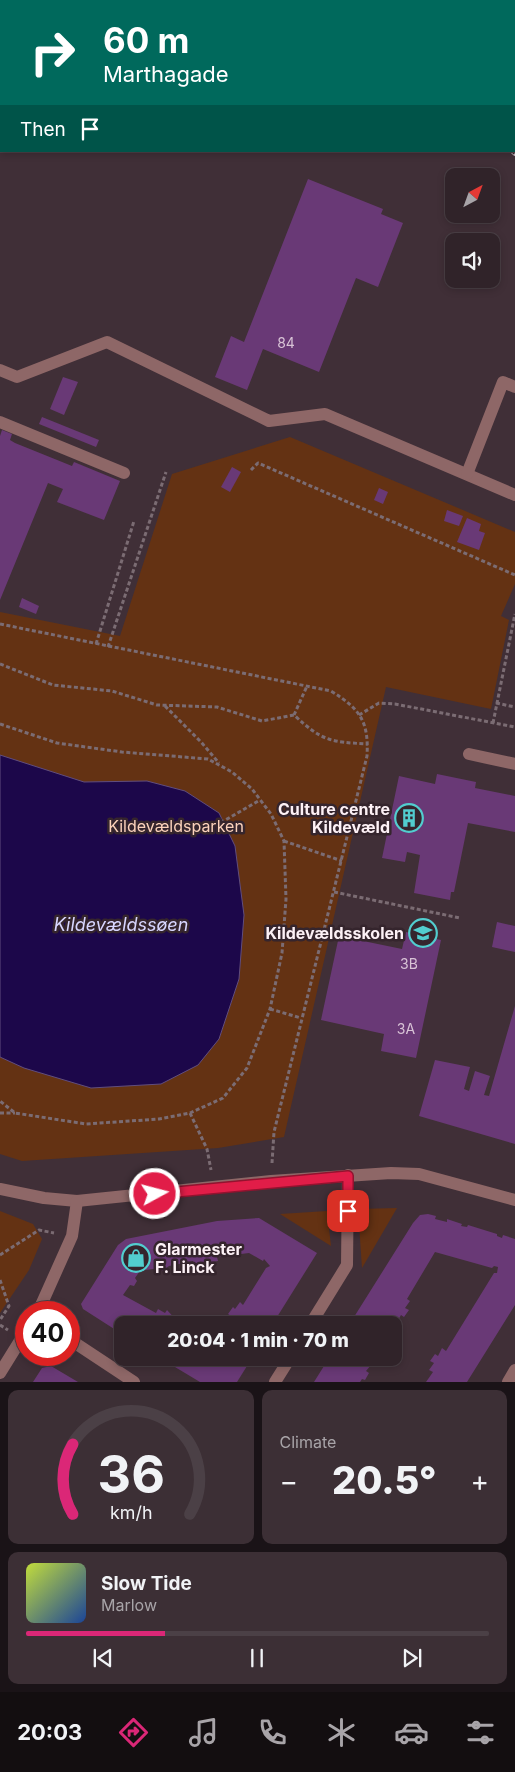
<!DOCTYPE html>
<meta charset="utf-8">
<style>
:root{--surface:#302329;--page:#3c2f35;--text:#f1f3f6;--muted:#a8a4a8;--line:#4b4046;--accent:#db2777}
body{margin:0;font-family:Inter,sans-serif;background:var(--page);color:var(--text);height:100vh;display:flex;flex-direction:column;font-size:19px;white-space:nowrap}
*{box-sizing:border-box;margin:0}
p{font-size:16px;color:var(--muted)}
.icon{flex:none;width:28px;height:28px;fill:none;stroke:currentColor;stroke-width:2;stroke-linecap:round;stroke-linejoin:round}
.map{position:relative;height:1382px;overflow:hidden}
.panel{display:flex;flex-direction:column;gap:8px;padding:8px;background:#1a1317;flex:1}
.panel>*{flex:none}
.hud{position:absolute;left:0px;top:0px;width:515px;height:152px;box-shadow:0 2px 8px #0003,0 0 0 1px var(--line);background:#00695c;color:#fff;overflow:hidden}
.needle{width:32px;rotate:41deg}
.buttons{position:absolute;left:445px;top:168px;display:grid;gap:10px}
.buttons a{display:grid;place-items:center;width:55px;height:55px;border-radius:10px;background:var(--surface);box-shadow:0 2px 8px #0003,0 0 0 1px var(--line);font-size:25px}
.speed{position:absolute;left:15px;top:1301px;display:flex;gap:10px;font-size:25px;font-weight:700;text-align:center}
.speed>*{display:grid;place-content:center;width:65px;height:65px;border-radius:50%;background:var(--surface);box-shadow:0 2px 8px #0003,0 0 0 1px var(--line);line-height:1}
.speed .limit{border:8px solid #d22;background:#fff;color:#111}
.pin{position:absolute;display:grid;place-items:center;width:42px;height:42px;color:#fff;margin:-21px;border-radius:10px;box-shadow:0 2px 8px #0006}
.me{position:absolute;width:55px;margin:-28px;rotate:83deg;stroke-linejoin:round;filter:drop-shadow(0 0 4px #0008)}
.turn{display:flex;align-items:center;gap:18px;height:105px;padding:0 20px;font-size:22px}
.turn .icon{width:65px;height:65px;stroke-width:2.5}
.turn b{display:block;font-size:35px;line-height:42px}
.then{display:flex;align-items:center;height:48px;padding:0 20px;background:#0003;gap:10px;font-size:19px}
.big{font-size:38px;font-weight:800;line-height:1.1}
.panel .tile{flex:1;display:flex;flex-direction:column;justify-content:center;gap:8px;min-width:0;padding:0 18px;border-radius:10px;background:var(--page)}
.panel .dial{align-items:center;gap:0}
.dial svg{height:130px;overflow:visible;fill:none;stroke:var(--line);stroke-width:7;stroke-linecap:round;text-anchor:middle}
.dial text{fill:var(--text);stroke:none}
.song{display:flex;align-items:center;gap:15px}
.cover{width:60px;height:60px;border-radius:8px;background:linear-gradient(135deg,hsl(70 70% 55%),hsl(220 70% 35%))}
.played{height:5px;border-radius:2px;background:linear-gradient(90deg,var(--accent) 30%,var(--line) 30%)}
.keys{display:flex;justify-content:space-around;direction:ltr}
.heat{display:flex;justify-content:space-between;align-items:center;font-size:28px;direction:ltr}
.panel .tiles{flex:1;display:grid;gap:8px;grid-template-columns:1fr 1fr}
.tile:last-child{grid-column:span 2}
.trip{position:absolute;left:114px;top:1316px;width:288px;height:50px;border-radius:10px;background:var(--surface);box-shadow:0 2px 8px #0003,0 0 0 1px var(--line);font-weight:800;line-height:50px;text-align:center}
.tab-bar{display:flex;height:80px;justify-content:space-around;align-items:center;background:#130e10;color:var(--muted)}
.tab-bar .icon{width:35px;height:35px}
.tab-bar .current{color:var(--accent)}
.tab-bar b{font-size:22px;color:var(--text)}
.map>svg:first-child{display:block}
.green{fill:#643213}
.water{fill:#1c074a;stroke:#604d7e}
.building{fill:#693976}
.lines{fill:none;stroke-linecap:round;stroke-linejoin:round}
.path{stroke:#7b6c73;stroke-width:3;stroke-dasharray:4 2.5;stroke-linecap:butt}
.minor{stroke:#8e6767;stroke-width:12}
.tram{stroke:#c6b8be;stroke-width:1}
.rail-casing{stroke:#c6b8be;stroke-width:5.5}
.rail{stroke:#35252d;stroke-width:4;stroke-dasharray:11;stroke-linecap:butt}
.route-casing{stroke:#92132f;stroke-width:12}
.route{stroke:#e11d48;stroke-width:9}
.labels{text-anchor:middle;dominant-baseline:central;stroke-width:5;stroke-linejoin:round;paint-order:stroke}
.number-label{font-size:14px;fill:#d8c3d6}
.poi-label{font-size:16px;font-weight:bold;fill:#fdf1f6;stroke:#35252d;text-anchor:end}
.park-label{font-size:16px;fill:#fcd2bc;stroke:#35252d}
.water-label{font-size:18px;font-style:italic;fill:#d8d6ff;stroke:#35252d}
</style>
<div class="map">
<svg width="515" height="1382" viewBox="0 0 515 1382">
<rect width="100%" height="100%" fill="#402f37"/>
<g class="green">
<polygon points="290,437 515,532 515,584 501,616 509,620 491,709 386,687 284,1137 218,1148 22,1161 0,1154 0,612 120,636 172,474"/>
<polygon points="397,1208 362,1268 358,1209"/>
<polygon points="0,1211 33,1224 42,1239 29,1270 0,1313"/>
<polygon points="327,1211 331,1246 280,1214"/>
</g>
<polygon class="water" points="0,755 84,782 147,781 185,791 219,813 235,846 244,915 239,979 219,1039 198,1065 161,1084 91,1088 24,1068 0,1057"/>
<g class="building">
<polygon points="308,179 383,209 381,214 403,223 378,287 356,278 319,372 263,349 247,390 215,377 231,336 244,342"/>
<polygon points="63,377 78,382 64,415 50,409"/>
<polygon points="42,417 99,440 96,447 39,424"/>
<polygon points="2,430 12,434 10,440 15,443 72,466 74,462 120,481 104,520 57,502 63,489 48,483 0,600 0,436"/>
<polygon points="232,467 241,472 230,492 221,487"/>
<polygon points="379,488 388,492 383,504 374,500"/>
<polygon points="447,510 463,516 459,526 444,521"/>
<polygon points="467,518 481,524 479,531 485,533 479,550 457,542"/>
<polygon points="22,598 39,606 36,614 19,607"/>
<polygon points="437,774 476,782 475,788 515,796 515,832 468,823 454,892 451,892 450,900 414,893 420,855 407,852 405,862 382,858 399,776 435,784"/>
<polygon points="497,922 515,926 515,952 492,947"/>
<polygon points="406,932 441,940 416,1058 381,1051 384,1034 321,1020 339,936 402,949"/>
<polygon points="515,1006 515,1144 419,1116 435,1060 470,1067 464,1089 469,1091 475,1071 490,1076 484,1095 489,1096"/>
<polygon points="428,1214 436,1216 435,1219 447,1222 447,1219 462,1224 461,1226 467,1227 468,1225 497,1234 497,1236 502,1238 503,1235 515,1239 515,1305 467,1382 426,1382 433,1372 429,1370 434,1363 430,1361 435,1354 438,1356 442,1348 446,1351 494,1273 497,1273 498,1267 494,1266 492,1268 435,1252 407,1299 410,1301 405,1308 409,1310 404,1317 401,1315 397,1322 393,1320 390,1325 349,1325 413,1223 420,1215"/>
<polygon points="259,1218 317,1253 272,1325 230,1325 226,1323 231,1316 228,1314 233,1307 235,1309 240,1302 243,1305 266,1268 270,1266 264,1259 263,1261 249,1253 217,1257 218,1261 211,1262 211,1266 203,1268 202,1264 194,1265 193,1261 169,1266 162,1271 161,1268 146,1270 142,1268 135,1278 137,1281 134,1286 130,1285 123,1295 156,1313 158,1309 165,1313 167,1310 178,1322 177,1325 122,1325 122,1334 83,1309 81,1304 118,1245 126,1239 217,1221"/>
<polygon points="160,1358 252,1358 237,1382 200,1382"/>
<polygon points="329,1358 370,1358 367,1363 371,1365 366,1371 369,1373 365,1380 362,1379 360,1382 314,1382"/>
<polygon points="51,1366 78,1382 33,1382 42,1368"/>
</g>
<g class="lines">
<g class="path">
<polyline points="251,470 258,463 515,575"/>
<path d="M0 624 331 691C360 709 369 721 367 756L274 1132 272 1163"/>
<polyline points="96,644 134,521"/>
<polyline points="108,647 166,472"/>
<path d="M0 664 53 685 112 691 157 705 217 707 262 721 294 715C322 741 330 742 368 744"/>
<polyline points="496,703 515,707"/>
<polyline points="165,706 201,742 219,763"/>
<polyline points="294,715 307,686"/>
<polyline points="359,715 379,703 395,704 515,727"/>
<polyline points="493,723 515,614"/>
<polyline points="0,724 57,743 122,752 208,759 232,772 252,789 271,814 284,841 286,899 282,953 270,1009 247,1068 223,1098 190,1113 159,1119 86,1124 15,1113 0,1101"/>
<polyline points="215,826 260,800"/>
<polyline points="284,841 342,861"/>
<polyline points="334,892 460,918"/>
<polyline points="270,1009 301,1018"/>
<polyline points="0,1113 15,1113"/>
<polyline points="190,1113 207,1149 211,1170"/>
<polyline points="0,1255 39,1230 54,1233"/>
<polyline points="0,1280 9,1306 0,1320"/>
<polyline points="0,1325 8,1330"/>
</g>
<g class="minor">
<polyline points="0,370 17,377 107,342 269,421 325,414 515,495"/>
<polyline points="0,422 124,473"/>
<polyline points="467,474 503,382 515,387"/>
<polyline points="469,754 515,764"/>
<polyline points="0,1189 44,1198 77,1201 271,1181 391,1173 419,1174 515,1200"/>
<polyline points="38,1312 72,1236 77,1201"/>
<polyline points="310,1325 347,1265 348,1175"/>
<polyline points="69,1339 134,1382"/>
<polyline points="0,1373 26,1331"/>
<polyline points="275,1382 290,1358"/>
<polyline points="508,1382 515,1370"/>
</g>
<g class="tram">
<polyline points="377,0 378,1"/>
<polyline points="402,0 403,1"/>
<polyline points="514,100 515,101"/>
<polyline points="514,127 515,128"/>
</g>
<defs>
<g id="rail">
<polyline points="351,0 352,1"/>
<polyline points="513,151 515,153"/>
</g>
</defs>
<use href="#rail" class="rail-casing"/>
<use href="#rail" class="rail"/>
</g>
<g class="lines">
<defs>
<polyline id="route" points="155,1194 348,1176 348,1211"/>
</defs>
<use href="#route" class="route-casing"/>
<use href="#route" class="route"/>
</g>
<defs>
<symbol id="building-ring" viewBox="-11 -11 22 22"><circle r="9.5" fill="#35252d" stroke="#52cdcf" stroke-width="1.5"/><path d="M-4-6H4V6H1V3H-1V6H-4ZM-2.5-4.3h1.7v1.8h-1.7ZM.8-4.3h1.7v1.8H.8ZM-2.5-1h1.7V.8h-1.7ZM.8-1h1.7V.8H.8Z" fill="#52cdcf"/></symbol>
<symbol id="school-ring" viewBox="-11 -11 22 22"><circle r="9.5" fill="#35252d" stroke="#52cdcf" stroke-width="1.5"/><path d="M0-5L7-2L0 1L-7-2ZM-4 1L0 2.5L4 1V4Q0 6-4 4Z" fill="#52cdcf"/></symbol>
<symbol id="shop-ring" viewBox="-11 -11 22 22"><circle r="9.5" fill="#35252d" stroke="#52cdcf" stroke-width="1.5"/><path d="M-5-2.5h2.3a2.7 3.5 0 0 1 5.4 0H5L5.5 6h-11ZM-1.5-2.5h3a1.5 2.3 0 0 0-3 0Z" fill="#52cdcf"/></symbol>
</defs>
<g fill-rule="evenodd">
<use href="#building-ring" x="393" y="802" width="32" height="32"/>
<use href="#school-ring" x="407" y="917" width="32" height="32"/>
<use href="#shop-ring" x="120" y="1242" width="32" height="32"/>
</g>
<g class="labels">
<g class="number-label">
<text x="286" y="342">84</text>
<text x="409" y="963">3B</text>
<text x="406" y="1028">3A</text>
</g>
<g class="poi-label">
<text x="390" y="809">Culture centre<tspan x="390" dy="18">Kildevæld</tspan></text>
<text x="404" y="933">Kildevældsskolen</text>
<text x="155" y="1249" text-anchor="start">Glarmester<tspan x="155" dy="18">F. Linck</tspan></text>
</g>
<g class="park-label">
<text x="176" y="826">Kildevældsparken</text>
</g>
<g class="water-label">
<text x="121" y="924">Kildevældssøen</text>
</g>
</g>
</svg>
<div class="buttons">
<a><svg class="needle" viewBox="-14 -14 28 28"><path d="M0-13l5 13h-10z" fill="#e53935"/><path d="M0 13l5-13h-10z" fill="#a8a4a8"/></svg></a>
<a><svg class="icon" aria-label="sound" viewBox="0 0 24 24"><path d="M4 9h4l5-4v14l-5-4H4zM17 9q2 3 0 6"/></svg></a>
</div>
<div class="speed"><div class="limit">40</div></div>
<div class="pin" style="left:348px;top:1211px;background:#d93025"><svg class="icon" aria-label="arrive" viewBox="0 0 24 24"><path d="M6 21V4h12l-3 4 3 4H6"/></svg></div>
<svg class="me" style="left:155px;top:1194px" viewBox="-20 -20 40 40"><circle r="17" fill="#e11d48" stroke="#fff" stroke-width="3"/><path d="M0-11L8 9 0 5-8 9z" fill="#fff"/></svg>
<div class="trip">20:04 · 1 min · 70 m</div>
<div class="hud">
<div class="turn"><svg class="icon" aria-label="right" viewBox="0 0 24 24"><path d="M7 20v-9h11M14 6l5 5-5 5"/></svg><div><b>60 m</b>Marthagade</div></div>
<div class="then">Then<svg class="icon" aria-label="arrive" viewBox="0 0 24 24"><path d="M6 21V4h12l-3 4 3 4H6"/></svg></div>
</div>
</div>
<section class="panel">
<div class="tiles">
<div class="tile dial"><svg viewBox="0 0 100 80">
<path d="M14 69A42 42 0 1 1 86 69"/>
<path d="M14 69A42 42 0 0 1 14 26" stroke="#db2777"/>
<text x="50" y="56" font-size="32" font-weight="700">36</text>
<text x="50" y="72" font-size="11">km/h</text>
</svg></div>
<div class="tile"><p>Climate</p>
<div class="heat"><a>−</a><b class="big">20.5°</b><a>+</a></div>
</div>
<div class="tile">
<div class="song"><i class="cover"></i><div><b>Slow Tide</b><p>Marlow</p></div></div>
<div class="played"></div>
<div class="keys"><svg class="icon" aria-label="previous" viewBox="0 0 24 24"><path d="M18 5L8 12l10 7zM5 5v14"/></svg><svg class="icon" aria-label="pause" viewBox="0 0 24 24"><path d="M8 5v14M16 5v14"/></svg><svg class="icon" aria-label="next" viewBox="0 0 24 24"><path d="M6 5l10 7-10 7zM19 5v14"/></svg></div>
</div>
</div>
</section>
<nav class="tab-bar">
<b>20:03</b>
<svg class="icon current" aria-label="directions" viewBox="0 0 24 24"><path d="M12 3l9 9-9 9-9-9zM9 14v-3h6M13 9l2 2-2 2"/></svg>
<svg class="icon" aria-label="music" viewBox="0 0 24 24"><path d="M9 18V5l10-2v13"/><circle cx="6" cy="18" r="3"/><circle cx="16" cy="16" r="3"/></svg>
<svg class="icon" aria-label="phone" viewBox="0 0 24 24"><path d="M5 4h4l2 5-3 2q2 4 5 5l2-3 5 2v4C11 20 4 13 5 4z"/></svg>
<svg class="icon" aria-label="climate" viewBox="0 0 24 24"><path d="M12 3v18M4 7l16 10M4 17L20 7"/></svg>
<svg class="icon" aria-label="car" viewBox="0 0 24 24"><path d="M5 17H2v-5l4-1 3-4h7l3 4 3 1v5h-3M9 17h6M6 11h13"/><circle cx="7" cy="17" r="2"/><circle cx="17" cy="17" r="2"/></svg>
<svg class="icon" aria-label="filters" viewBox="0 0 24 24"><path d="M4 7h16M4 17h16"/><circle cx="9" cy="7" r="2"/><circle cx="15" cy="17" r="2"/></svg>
</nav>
